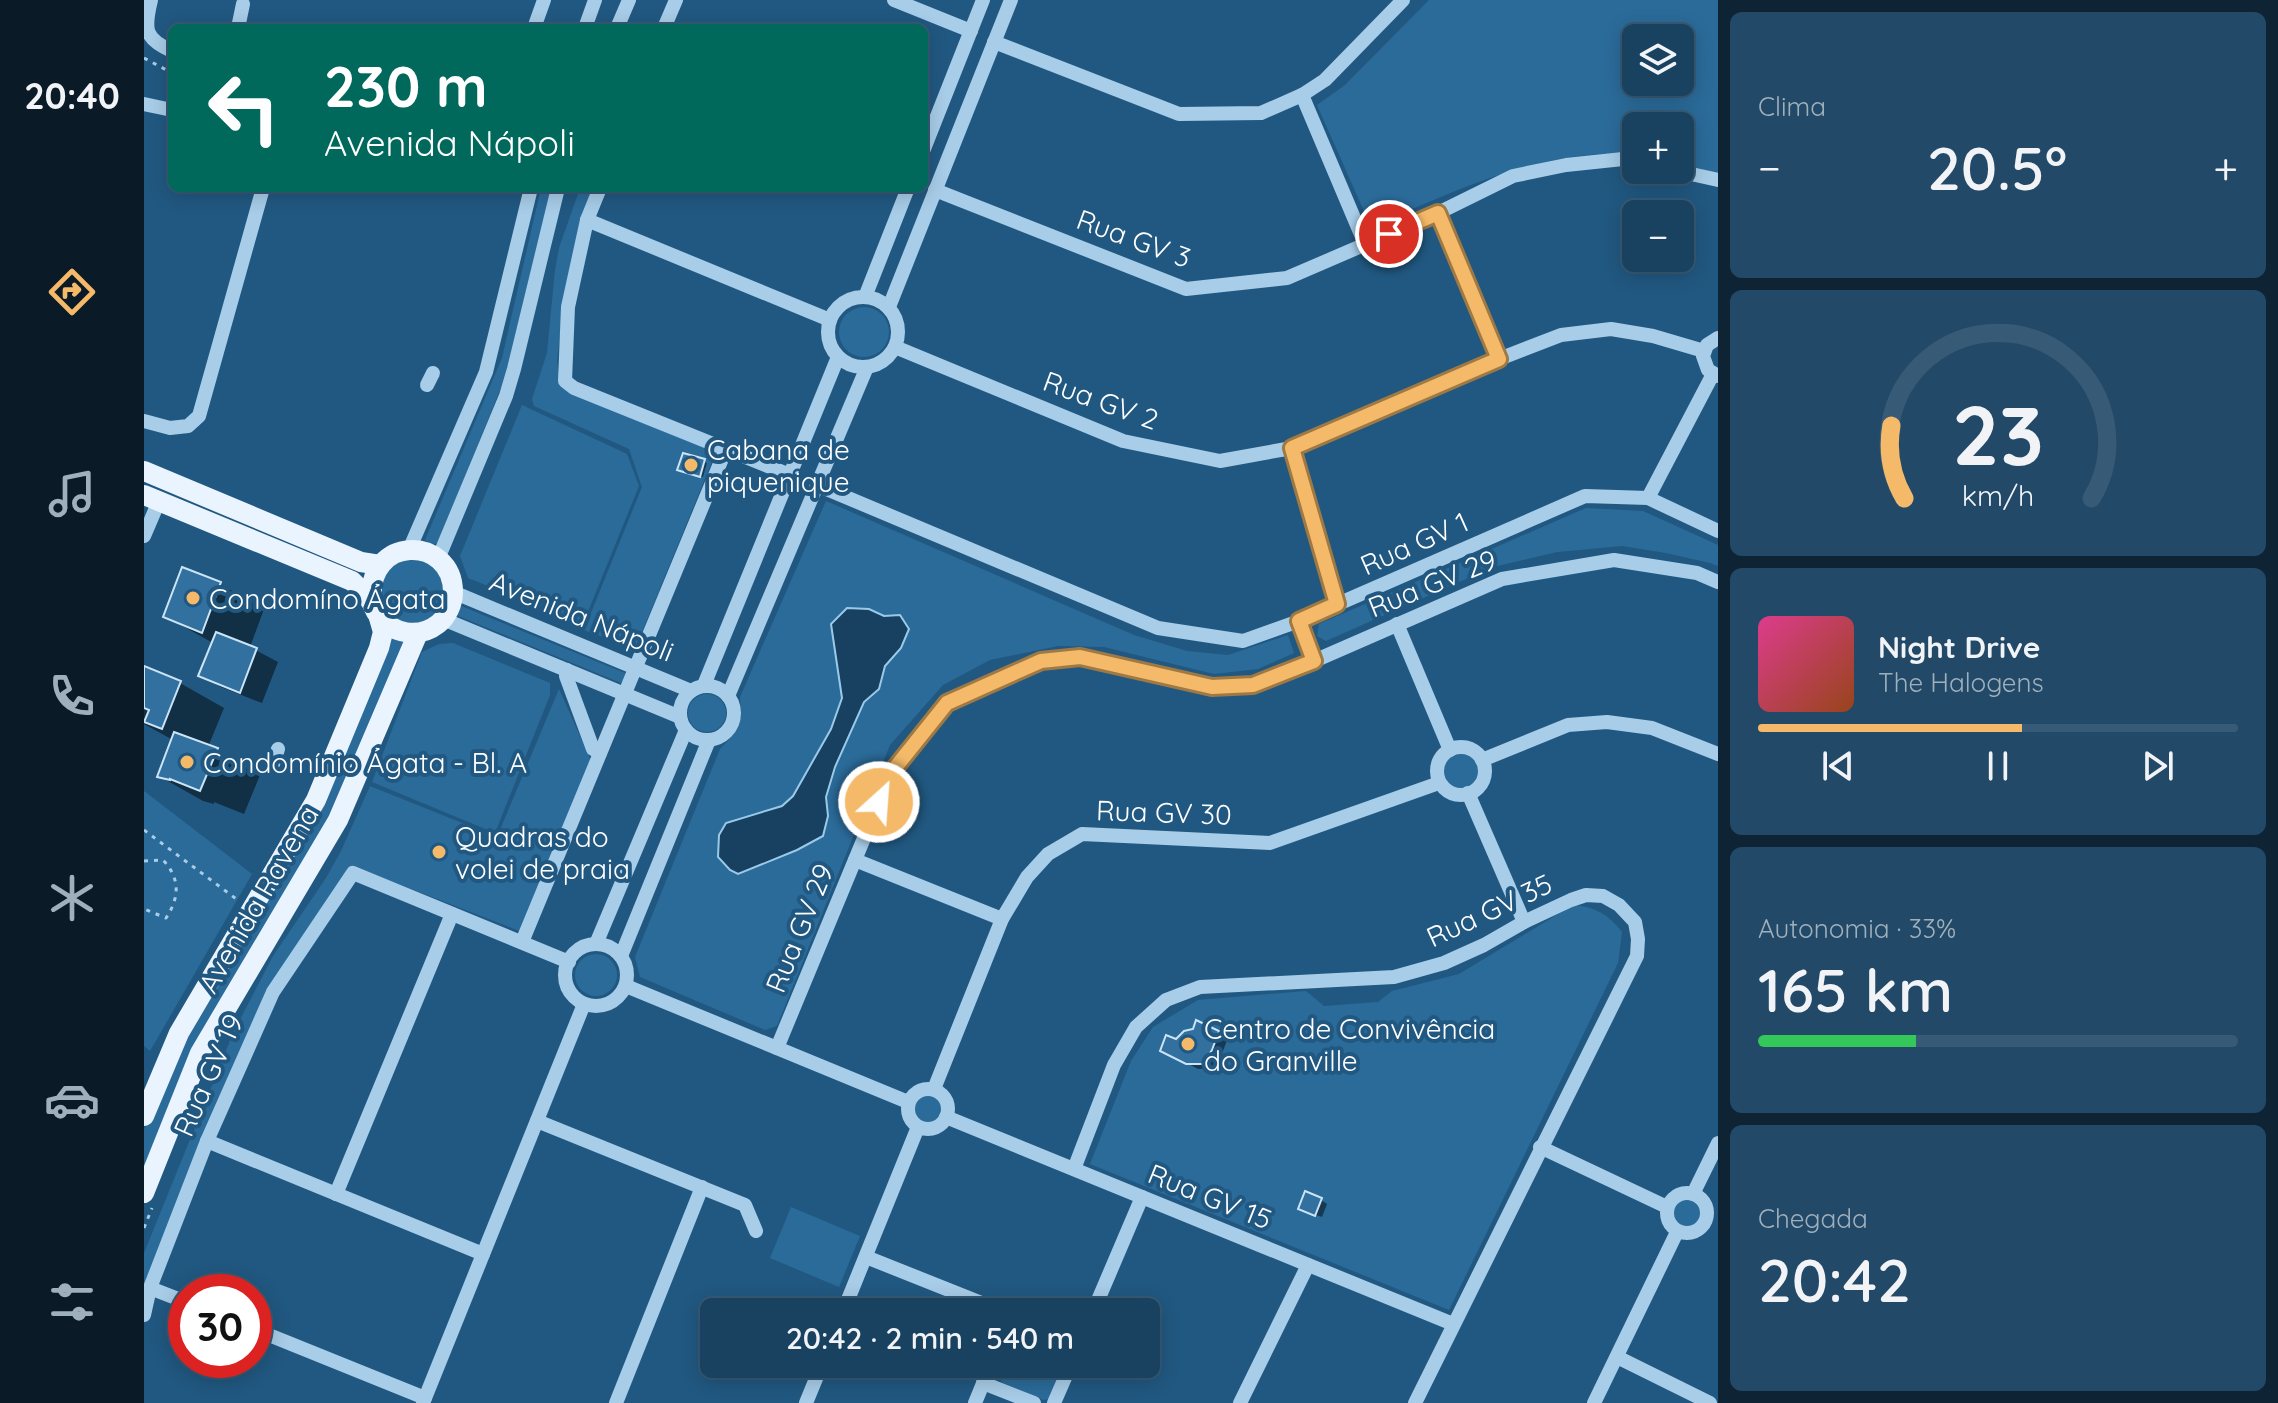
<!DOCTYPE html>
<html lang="pt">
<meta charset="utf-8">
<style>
:root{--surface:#194261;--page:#224967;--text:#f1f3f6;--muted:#9fb0bd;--line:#375b76;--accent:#f4ba69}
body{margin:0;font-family:Quicksand,sans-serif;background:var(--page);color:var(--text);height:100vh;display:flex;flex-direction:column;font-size:30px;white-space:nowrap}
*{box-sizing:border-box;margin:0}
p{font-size:26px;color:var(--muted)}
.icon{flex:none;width:44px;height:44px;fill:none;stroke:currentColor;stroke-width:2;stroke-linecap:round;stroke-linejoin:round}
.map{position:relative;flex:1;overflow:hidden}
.drawer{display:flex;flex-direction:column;gap:12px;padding:12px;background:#0e2435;width:560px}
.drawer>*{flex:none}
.hud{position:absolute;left:24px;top:24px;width:760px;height:168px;border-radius:12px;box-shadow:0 4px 20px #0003,0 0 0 2px var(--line);background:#00695c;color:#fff;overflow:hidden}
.fabs{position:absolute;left:1478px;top:24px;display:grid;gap:16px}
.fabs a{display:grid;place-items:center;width:72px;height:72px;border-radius:12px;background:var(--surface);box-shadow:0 4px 20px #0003,0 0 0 2px var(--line);font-size:40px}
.speed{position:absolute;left:24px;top:1274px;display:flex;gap:16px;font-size:40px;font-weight:700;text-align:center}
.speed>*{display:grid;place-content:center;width:104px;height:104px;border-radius:50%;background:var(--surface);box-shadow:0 4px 20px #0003,0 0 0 2px var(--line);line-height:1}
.speed .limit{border:12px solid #d22;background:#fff;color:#111}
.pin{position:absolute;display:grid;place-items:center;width:68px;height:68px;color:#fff;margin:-34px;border:4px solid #fff;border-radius:50%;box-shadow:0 2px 8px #0007}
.me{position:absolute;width:88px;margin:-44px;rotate:26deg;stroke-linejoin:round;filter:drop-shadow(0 0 6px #0008)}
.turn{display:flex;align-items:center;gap:28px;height:168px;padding:0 24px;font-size:36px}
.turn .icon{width:104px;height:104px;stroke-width:2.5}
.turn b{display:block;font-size:56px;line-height:68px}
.big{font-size:60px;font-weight:600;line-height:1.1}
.drawer .tile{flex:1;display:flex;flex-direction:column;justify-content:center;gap:12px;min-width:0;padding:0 28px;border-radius:12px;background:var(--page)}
.drawer .dial{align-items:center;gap:0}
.dial svg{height:208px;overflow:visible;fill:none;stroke:var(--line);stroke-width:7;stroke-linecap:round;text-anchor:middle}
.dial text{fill:var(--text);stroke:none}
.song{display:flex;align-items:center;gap:24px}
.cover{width:96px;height:96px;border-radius:12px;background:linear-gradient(135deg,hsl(330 70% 55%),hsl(20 70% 35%))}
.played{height:8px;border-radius:4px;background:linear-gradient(90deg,var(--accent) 55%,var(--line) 55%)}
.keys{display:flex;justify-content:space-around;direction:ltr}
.heat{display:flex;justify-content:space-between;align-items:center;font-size:44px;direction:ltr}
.charge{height:12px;border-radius:6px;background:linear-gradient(90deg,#34c759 33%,var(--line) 0)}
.trip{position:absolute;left:556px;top:1298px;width:460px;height:80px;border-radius:12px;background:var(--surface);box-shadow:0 4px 20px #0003,0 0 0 2px var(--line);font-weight:600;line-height:80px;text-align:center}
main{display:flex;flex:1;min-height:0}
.menu{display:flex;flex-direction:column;width:144px;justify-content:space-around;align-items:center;background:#0a1a27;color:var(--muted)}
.menu .icon{width:56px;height:56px}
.menu .current{color:var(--accent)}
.menu b{font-size:36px;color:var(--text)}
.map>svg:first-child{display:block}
.green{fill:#2b6b9a;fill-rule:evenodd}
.water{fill:#174061;stroke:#9bcae9;stroke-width:2}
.shadow{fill:#0007}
.building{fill:#31709f;stroke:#cbe4f6;stroke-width:2}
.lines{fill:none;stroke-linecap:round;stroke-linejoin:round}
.path{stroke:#a8cde8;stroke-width:3;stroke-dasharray:4 6;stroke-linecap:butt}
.minor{stroke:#a8cde8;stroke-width:14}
.major{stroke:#eaf4fe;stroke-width:20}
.route-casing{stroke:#9f7944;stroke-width:20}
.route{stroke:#f4ba69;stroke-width:14}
.poi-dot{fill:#f4ba69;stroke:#215881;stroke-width:3}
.labels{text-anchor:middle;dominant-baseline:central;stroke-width:8;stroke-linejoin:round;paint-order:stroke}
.street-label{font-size:28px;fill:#fff;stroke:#215881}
.poi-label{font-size:28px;fill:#fff;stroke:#215881;text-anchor:start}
</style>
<main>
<nav class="menu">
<b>20:40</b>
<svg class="icon current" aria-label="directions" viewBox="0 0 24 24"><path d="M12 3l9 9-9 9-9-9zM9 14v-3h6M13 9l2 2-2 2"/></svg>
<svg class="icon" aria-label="music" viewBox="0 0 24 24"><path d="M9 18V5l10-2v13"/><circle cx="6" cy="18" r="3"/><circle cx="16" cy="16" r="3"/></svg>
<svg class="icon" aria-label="phone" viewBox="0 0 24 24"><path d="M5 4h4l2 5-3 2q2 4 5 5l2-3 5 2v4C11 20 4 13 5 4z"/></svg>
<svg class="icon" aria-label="climate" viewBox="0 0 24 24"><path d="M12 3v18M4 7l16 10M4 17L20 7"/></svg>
<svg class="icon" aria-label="car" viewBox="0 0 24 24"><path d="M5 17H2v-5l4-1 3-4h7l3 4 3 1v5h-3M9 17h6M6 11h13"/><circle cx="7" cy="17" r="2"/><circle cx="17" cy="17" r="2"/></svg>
<svg class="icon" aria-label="filters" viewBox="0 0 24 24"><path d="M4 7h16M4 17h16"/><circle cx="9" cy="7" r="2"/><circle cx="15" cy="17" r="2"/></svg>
</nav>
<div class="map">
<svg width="1574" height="1403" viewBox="0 0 1574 1403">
<rect width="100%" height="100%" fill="#215881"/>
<g class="green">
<path d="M1285 0H1574V174L1536 164V126H1492V154C1398 148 1311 191 1227 227L1173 105 1201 85ZM1492 38H1536V82H1492Z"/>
<polygon points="397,188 407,188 361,378 294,543 287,545 281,540 358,358"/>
<polygon points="436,188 449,188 419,306 413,361 415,375 572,452 491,649 440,630 498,487 485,449 390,406 388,399 403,353 411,270 415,248"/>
<circle cx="720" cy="332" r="25"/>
<polygon points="378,405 483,454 495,486 439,624 324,578 316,556"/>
<path d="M682 501 990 635 1043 651 1084 655 1144 635 1150 653 1114 669 1070 674 960 647 914 646 846 660 799 685 746 745 633 1026 621 1030 496 977 491 957 576 749C595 730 598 723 596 697Z"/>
<polygon points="1442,508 1499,511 1574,545 1574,566 1566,563 1522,553 1478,546 1413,552 1349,567 1182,641 1173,636 1175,624"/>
<circle cx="268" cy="592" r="32"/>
<polygon points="317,606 481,673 483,676 480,682 477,683 314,616 312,613 314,607"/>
<polygon points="243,632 264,638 216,759 0,1176 0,1129 28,1063 142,859"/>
<polygon points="309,643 406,683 406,695 351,833 228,782 278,652 295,644"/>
<polygon points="415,689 448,763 378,932 208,866 125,988 0,1295 0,1253 90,1031 129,956 182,878 197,851 226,786 353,837"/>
<circle cx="563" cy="713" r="19"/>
<circle cx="1317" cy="771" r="17"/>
<polygon points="0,791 108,874 6,1051 0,1046"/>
<path d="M1429 905C1451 907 1464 914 1478 932L1474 963 1305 1310 946 1164 987 1061 1009 1027 1054 1000 1162 991 1180 1006 1234 1002 1248 991 1315 974Z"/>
<circle cx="452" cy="975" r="21"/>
<circle cx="784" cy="1109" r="15"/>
<circle cx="1543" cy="1213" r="14"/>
<polygon points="647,1207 716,1236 695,1287 626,1258"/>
<polygon points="857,1364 921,1364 906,1399 899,1400 859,1383 853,1376"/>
</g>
<polygon class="water" points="703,608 725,609 740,616 756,615 765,629 757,648 741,666 735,689 720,702 691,767 682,797 684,816 679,836 653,850 594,874 586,870 574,857 575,835 582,823 638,806 649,796 687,729 698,698 687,624"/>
<g class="shadow">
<polygon points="540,455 563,463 559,477 538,471"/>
<polygon points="76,584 120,609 106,647 134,662 118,703 77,687 56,675 69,643 21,616"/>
<polygon points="0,668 36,683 80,708 64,747 116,775 100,814 70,802 70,804 59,801 15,776 29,740 0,724"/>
<polygon points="1074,1033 1084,1038 1077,1056 1069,1068 1054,1069 1018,1050 1032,1041"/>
<polygon points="1177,1200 1183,1204 1178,1217 1163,1212"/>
</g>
<g class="building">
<polygon points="539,453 561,459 556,477 533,470"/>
<polygon points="38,567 77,582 58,633 19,617"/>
<polygon points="72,632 113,648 96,693 54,676"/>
<polygon points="0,666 37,681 18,729 0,722 5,710 0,708"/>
<polygon points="30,732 74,748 56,791 26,779 26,780 13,777"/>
<polygon points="1052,1020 1075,1031 1068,1050 1059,1064 1042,1064 1016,1051 1022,1035 1032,1039 1040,1031 1049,1029"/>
<polygon points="1161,1191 1178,1198 1171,1216 1154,1209"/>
</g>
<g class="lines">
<g class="path">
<polyline points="0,58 28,73"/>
<polyline points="0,830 95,901"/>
<path d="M0 861 19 860C36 878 36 897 22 918L0 909"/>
<polyline points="0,1228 8,1208"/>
</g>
<g class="minor">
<path d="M7 0C0 29 0 39 28 51"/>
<polyline points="750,0 827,31"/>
<polyline points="94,28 99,4"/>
<polyline points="390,28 400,0"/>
<polyline points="441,28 451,0"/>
<polyline points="473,28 485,0"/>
<polyline points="520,28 532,0"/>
<polyline points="850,42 1035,114 1117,113 1158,95 1181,80 1259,0"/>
<polyline points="1158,95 1221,244"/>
<polyline points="0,104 28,110"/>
<polyline points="780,149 839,0"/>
<polyline points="1529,170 1574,180"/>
<polyline points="456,188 443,220 424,307 421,381 430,388 646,475"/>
<polyline points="791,190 1042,289 1143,278 1294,213 1369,176 1422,165 1479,159 1492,162"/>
<polyline points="1294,213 1355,359"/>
<polyline points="443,220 686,320"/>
<circle cx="719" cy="332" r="35"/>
<polyline points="721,297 764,188"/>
<polyline points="745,307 867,0"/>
<polyline points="1574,338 1563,345 1559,356 1564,370 1574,376"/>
<polyline points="751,347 979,441 1076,461 1148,448 1355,359 1417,335 1467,329 1509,336 1560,351"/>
<polyline points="283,385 289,373"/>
<polyline points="0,421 26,428 44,426 55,416 119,188"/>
<polyline points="1148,448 1193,604"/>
<polyline points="673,485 1014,628 1099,641 1155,621 1441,496 1504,498 1574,531"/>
<polyline points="1504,498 1569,374"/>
<polyline points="0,536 15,501"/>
<polyline points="265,550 342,372 387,188"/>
<polyline points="294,559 362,396 370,369 414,188"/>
<polyline points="309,592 547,691"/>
<polyline points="299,619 536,717"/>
<polyline points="1155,621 1170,661"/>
<polyline points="1253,624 1306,750"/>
<polyline points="423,670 422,676 449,749 456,753"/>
<polyline points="560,685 694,357"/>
<circle cx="563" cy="713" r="27"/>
<polyline points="584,696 723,367"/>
<circle cx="1317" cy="771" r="24"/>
<polyline points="1338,760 1424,725 1463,722 1508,728 1574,754"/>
<polyline points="129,764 134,749"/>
<polyline points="1324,793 1380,922"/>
<polyline points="711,860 858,919"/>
<polyline points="378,942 582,449"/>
<polyline points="452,944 542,730"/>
<circle cx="452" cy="975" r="31"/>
<polyline points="477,956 565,740"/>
<polyline points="482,986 764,1102"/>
<polyline points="633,1048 747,773 803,703 897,661 936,657 1068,687 1109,685 1170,661 1358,579 1470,560 1553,573 1574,582"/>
<circle cx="784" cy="1109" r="20"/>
<polyline points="790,1089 858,919 883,877 904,854 938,834 1126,843 1295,783"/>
<polyline points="802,1117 1309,1324"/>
<polyline points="393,1121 601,1205 612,1231"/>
<polyline points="63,1141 339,1254"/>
<polyline points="1396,1147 1523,1207"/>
<polyline points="930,1169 970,1065 992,1027 1022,1000 1056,987 1250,977 1300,963 1340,945 1380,922 1427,900 1442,895 1459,896 1475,905 1491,922 1494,939 1493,956 1271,1403"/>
<circle cx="1543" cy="1213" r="20"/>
<polyline points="192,1194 308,914"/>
<polyline points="1549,1194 1574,1143"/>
<polyline points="722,1257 860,1312"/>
<polyline points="6,1288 42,1302"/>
<polyline points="699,1312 774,1127"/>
<polyline points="949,1312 998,1197"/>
<polyline points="0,1315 6,1288 63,1141 129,992 209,873 425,962"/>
<polyline points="110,1329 281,1398"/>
<polyline points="1473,1357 1566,1403"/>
<polyline points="839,1383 890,1403"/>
<polyline points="279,1403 440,1004"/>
<polyline points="472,1403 558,1187"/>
<polyline points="662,1403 678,1364"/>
<polyline points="831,1403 847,1364"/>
<polyline points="910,1403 927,1364"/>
<polyline points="1096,1403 1164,1265"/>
<polyline points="1450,1403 1533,1232"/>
</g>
<g class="major">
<polyline points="0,471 217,562 236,565"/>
<path d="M0 495 208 581C214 587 220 593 225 599 229 604 230 610 234 615 248 634 275 639 294 624 303 617 309 604 309 592 309 535 221 534 228 602"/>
<polyline points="0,1116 35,1033 172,800 235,648 239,632 235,618"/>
<polyline points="0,1193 56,1053 194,820 274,633"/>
</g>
</g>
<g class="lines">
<defs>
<polyline id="route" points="735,802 747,773 803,703 897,661 936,657 1068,687 1109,685 1170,661 1155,621 1193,604 1148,448 1355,359 1294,213 1245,234"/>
</defs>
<use href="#route" class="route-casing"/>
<use href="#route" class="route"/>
</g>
<g class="poi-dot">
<circle cx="547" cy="465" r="8"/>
<circle cx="49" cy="598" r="8"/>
<circle cx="43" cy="762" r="8"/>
<circle cx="295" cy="852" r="8"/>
<circle cx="1044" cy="1044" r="8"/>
</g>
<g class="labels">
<g class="street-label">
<text transform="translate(990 238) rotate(20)">Rua GV 3</text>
<text transform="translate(957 400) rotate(20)">Rua GV 2</text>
<text transform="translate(1270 543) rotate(-24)">Rua GV 1</text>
<text transform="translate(1288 583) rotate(-22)">Rua GV 29</text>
<text transform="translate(438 616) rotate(22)">Avenida Nápoli</text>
<text transform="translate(1020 812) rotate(2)">Rua GV 30</text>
<text transform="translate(114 899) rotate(-60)">Avenida Ravena</text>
<text transform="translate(1345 910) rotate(-25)">Rua GV 35</text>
<text transform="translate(655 928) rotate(-68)">Rua GV 29</text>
<text transform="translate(64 1075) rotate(-66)">Rua GV 19</text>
<text transform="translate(1066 1196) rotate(22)">Rua GV 15</text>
</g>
<g class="poi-label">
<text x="563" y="449">Cabana de<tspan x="563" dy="32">piquenique</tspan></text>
<text x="65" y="598">Condomíno Ágata</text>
<text x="59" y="762">Condomínio Ágata - Bl. A</text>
<text x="311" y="836">Quadras do<tspan x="311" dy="32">volei de praia</tspan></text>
<text x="1060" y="1028">Centro de Convivência<tspan x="1060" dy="32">do Granville</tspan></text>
</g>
</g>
</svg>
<div class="fabs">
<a><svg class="icon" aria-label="layers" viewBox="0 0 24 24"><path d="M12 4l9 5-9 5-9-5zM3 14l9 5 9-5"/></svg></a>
<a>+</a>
<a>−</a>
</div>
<div class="speed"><div class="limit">30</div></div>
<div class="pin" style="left:1245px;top:234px;background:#d93025"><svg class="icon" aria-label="arrive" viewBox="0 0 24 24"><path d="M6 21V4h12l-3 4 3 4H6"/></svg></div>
<svg class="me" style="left:735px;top:802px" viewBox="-20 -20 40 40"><circle r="17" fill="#f4ba69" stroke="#fff" stroke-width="3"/><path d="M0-11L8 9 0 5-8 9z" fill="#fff"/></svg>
<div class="trip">20:42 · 2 min · 540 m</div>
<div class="hud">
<div class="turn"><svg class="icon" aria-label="left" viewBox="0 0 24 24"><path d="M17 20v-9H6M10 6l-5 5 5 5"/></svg><div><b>230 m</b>Avenida Nápoli</div></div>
</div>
</div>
<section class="drawer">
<div class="tile"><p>Clima</p>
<div class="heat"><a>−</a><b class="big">20.5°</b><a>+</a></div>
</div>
<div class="tile dial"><svg viewBox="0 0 100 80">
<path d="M14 69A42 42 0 1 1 86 69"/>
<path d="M14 69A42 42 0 0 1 9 41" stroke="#f4ba69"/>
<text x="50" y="56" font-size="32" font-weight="700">23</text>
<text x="50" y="72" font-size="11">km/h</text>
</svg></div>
<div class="tile">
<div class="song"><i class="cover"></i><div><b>Night Drive</b><p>The Halogens</p></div></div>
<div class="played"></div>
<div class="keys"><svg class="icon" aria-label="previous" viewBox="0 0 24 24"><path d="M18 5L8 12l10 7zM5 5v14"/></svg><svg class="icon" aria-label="pause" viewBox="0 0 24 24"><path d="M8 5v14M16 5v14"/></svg><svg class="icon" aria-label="next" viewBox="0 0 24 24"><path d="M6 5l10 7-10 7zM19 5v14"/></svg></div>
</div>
<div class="tile"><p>Autonomia · 33%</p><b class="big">165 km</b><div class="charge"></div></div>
<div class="tile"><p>Chegada</p><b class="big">20:42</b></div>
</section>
</main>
